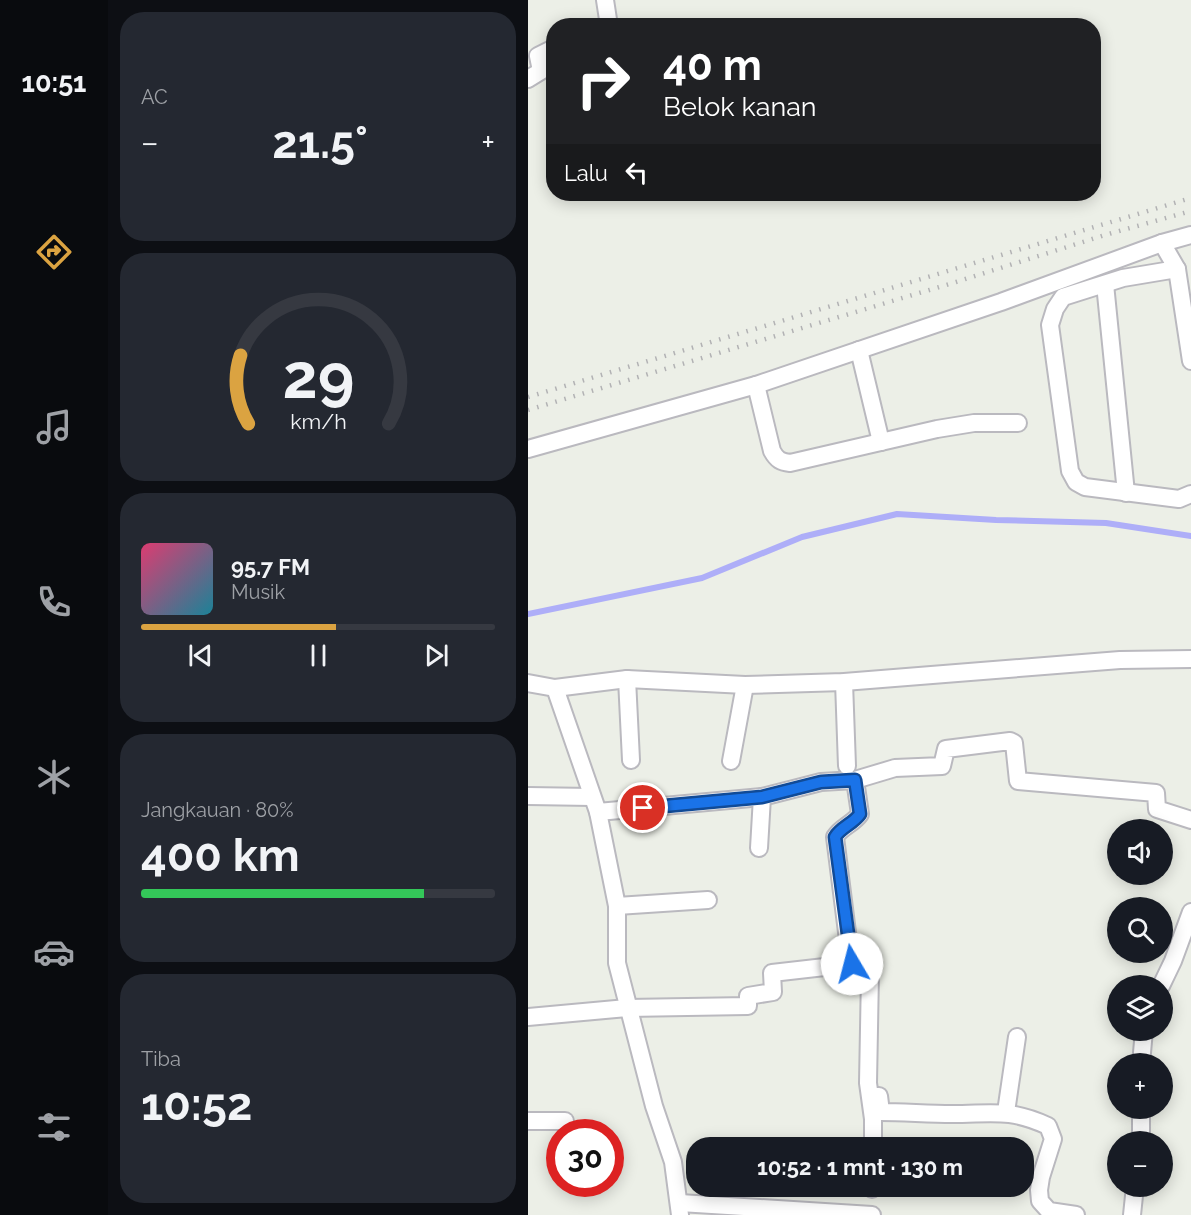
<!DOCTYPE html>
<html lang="id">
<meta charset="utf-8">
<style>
:root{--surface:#171b24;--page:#242831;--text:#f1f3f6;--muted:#9ea1a6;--line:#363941;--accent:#dba341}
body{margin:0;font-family:Raleway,sans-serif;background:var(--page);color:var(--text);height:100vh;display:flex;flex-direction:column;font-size:22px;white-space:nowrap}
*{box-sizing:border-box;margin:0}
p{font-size:20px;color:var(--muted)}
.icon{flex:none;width:33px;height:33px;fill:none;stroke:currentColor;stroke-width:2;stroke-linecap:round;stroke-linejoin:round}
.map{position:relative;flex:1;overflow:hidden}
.side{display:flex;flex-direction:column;gap:12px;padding:12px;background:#0d0f14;width:420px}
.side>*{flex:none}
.guide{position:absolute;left:18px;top:18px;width:555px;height:183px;border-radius:24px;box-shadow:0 3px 15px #0003;background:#202124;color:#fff;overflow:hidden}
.tools{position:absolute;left:579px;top:819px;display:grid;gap:12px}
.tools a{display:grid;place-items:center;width:66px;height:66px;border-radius:50%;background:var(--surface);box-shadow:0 3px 15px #0003;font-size:30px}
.speed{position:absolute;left:18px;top:1119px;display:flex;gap:12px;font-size:30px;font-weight:700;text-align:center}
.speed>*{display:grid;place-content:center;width:78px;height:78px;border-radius:50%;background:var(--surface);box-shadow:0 3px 15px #0003;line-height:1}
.speed .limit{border:9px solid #d22;background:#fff;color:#111}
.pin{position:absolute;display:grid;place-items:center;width:51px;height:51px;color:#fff;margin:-26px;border:3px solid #fff;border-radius:50%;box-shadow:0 2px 6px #0007}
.me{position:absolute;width:66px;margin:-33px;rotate:352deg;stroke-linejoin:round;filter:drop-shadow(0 0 4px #0008)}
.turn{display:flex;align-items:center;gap:21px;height:126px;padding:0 18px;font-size:27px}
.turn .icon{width:78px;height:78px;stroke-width:2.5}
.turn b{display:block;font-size:42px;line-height:51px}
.then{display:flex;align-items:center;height:57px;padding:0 18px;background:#0003;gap:12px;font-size:22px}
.big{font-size:45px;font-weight:700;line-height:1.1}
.side .tile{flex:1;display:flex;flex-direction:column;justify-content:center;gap:9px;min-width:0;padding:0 21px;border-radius:24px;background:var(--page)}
.side .dial{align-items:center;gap:0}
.dial svg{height:156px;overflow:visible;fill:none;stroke:var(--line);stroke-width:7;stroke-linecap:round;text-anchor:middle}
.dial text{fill:var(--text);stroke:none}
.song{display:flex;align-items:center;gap:18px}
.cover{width:72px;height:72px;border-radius:9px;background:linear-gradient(135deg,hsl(340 70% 55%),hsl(190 70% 35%))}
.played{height:6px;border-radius:3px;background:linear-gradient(90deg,var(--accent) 55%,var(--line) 55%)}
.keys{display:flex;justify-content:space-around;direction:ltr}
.heat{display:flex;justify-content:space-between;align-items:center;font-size:33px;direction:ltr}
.charge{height:9px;border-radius:4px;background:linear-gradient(90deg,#34c759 80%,var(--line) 0)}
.trip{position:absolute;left:158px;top:1137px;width:348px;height:60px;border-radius:24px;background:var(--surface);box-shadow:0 3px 15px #0003;font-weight:700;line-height:60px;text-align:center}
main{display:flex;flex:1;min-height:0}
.menu{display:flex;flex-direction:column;width:108px;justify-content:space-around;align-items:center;background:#090b0e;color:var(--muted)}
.menu .icon{width:42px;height:42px}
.menu .selected{color:var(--accent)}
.menu b{font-size:27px;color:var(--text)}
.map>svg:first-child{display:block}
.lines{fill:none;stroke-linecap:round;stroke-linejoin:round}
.stream{stroke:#aeaef8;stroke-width:6}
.minor-casing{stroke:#bab9bf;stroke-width:20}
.minor{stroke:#fff;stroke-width:16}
.rail{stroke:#b2b2b4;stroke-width:4.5;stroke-dasharray:1.5 8;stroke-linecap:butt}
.route-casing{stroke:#114b97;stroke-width:15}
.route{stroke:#1a73e8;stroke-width:10}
</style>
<main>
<nav class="menu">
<b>10:51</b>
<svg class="icon selected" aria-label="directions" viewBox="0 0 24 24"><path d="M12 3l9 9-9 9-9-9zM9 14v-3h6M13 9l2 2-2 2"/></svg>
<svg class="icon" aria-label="music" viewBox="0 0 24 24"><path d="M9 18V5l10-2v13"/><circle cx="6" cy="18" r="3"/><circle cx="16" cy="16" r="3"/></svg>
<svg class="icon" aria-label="phone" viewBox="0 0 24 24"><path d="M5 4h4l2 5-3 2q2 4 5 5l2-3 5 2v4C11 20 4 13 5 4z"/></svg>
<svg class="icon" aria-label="climate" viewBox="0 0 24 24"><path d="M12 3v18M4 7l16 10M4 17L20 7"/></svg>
<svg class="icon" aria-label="car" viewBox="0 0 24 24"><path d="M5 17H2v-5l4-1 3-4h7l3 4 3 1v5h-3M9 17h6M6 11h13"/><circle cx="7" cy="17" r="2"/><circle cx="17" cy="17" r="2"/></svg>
<svg class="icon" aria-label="filters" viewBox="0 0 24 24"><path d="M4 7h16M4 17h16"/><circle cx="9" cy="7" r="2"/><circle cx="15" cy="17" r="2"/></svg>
</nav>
<section class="side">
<div class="tile"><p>AC</p>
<div class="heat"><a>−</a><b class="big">21.5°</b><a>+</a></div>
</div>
<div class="tile dial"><svg viewBox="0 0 100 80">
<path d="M14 69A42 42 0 1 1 86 69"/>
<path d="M14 69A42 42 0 0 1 10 34" stroke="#dba341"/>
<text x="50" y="56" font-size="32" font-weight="700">29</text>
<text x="50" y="72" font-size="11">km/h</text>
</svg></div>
<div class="tile">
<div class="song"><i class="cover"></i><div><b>95.7 FM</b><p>Musik</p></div></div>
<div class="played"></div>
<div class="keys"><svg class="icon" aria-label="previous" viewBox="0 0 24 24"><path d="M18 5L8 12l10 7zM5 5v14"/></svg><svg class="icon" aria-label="pause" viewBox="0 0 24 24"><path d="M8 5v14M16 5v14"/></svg><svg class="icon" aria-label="next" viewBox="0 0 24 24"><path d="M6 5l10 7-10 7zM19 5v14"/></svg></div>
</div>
<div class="tile"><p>Jangkauan · 80%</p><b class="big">400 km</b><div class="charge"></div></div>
<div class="tile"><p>Tiba</p><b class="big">10:52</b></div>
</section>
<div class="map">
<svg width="663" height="1215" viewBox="0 0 663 1215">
<rect width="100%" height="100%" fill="#ecefe7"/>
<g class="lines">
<polyline class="stream" points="0,614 174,578 274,537 369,514 468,520 578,523 663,536"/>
<defs>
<g id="minor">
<polyline points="77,0 81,26"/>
<polyline points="0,79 13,71 10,56 26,48"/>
<polyline points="634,243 649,269 663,361"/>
<polyline points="649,269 595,278 535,297 527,309 522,325 542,471 548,482 557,487 651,499 663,494"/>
<polyline points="577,284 598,493"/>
<polyline points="331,350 353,442"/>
<path d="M228 385 244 451C249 460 253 462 262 463L409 429 446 423H490"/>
<polyline points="0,449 228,385 473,302 634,243 663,235"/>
<polyline points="99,679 103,760"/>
<polyline points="316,682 319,766"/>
<polyline points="0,683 27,688 70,812 89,906 89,963 126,1106 145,1162 152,1215"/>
<polyline points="27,688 99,679 217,685 316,682 592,660 663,659"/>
<polyline points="203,761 217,685"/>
<path d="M327 780 332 814C325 824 313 827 307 837L323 964 341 967 342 974 340 1083 345 1119V1148"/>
<polyline points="0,796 64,797"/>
<polyline points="70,812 234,797"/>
<polyline points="231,848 234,797 293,782 327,780 367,768 414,766 418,749 482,741 486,743 490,781 628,793 629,809 663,820"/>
<polyline points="89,906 180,900"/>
<polyline points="633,986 645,961 663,912"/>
<polyline points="0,1017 99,1008 220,1006 220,996 245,992 244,973 323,964"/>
<polyline points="613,1064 616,1030"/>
<path d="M346 1096H351L353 1112C376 1112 400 1114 424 1114 464 1114 481 1108 520 1126L525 1139 513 1177 511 1190 512 1201 521 1211 548 1215"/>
<polyline points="478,1112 489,1037"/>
<polyline points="0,1121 37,1121"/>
<polyline points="613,1142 613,1108"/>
<polyline points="344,1189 344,1186"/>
<polyline points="152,1203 344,1215"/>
<polyline points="604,1215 607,1186"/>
</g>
</defs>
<use href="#minor" class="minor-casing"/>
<use href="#minor" class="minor"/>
<g class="rail">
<polyline points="0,397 663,198"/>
<polyline points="0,410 428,282 577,235 663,211"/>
</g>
</g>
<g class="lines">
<defs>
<path id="route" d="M115 808 234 797 293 782 327 780 332 814C325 824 313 827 307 837L324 964"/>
</defs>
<use href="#route" class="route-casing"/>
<use href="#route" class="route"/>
</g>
</svg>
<div class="tools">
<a><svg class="icon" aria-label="sound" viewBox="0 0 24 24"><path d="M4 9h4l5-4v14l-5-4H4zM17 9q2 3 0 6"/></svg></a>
<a><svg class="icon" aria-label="search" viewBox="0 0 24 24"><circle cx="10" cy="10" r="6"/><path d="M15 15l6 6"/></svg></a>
<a><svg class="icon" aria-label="layers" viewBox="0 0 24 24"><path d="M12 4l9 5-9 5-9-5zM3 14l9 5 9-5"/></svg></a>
<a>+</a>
<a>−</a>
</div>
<div class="speed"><div class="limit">30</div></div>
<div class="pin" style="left:115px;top:808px;background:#d93025"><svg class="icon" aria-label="arrive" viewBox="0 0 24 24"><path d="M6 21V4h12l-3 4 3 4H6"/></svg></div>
<svg class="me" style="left:324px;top:964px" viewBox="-20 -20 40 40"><circle r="19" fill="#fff"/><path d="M0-13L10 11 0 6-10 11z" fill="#1a73e8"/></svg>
<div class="trip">10:52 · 1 mnt · 130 m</div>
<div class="guide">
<div class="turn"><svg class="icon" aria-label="right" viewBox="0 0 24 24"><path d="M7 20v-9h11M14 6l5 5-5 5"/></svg><div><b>40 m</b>Belok kanan</div></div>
<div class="then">Lalu<svg class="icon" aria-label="left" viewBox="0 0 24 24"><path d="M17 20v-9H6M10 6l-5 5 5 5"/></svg></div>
</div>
</div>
</main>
